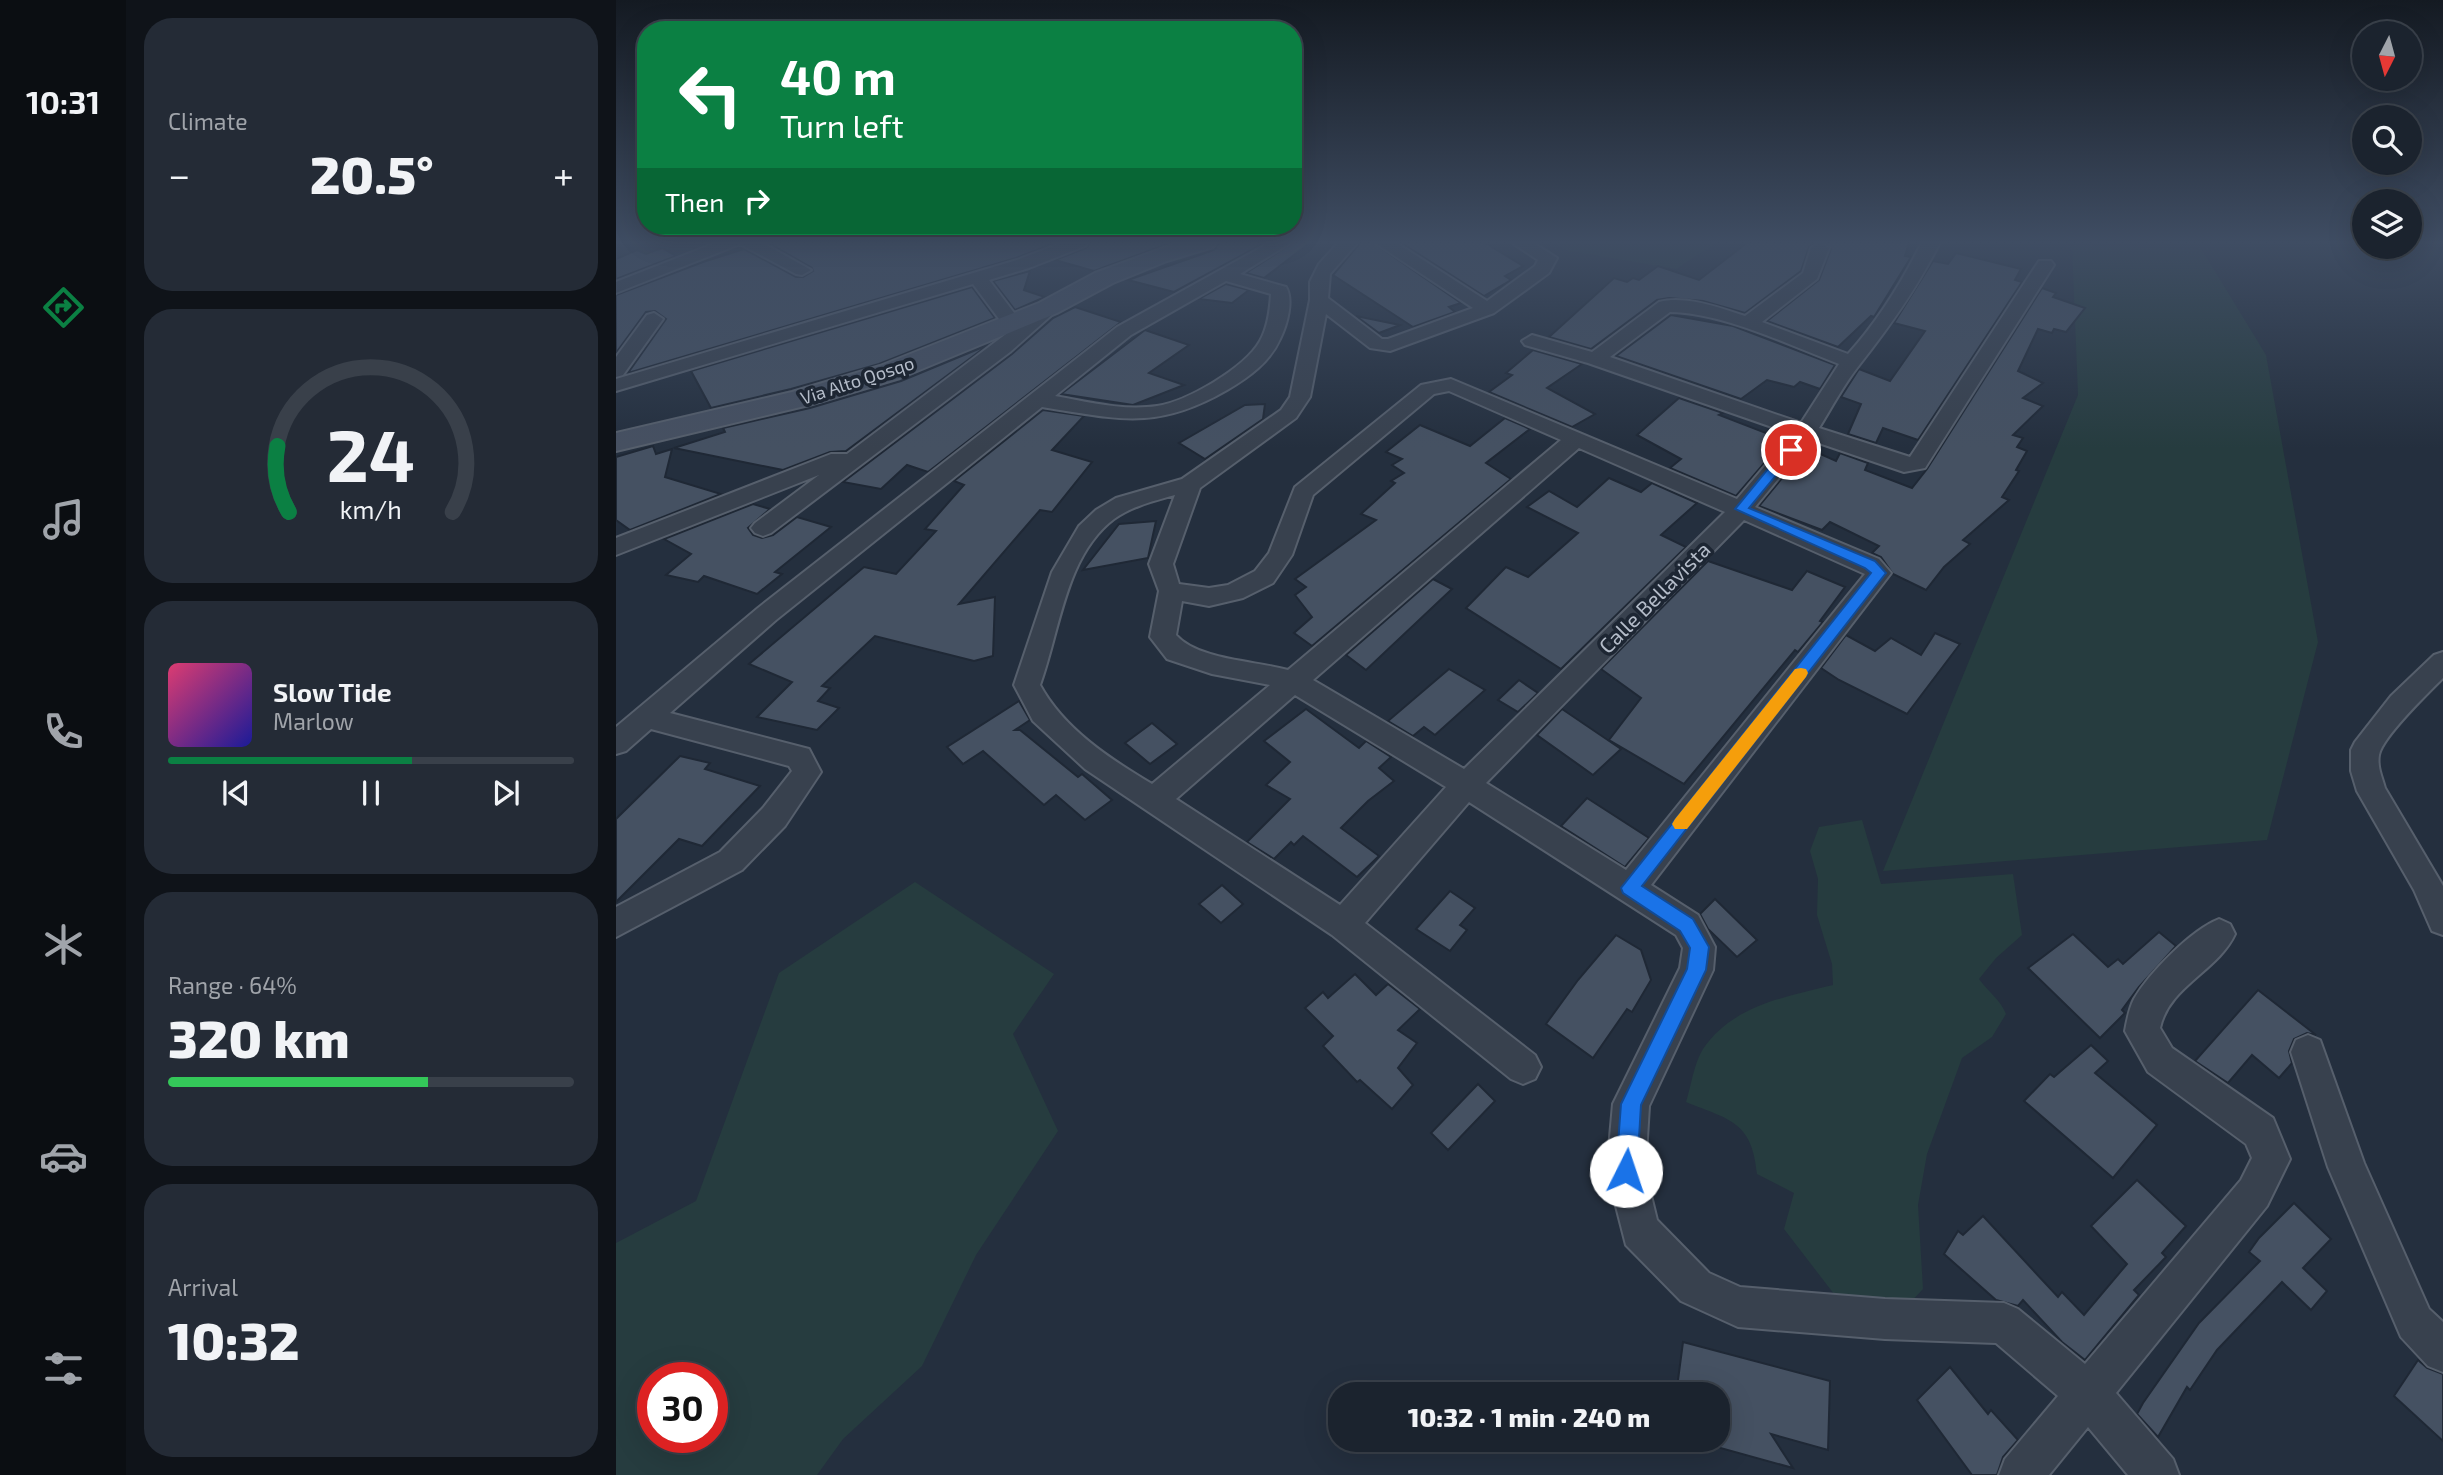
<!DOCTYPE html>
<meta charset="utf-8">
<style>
:root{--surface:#1b232e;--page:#242b36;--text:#f1f3f6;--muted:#a0a4aa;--line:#39404a;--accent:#0b8043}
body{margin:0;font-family:"Exo 2",sans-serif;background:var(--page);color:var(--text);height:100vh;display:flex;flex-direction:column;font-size:26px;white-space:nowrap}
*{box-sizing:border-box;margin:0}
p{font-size:23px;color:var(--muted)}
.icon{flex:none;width:38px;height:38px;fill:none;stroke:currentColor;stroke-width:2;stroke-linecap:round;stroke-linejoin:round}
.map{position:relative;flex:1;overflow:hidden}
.drawer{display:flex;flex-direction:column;gap:18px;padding:18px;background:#0f1319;width:490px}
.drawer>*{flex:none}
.top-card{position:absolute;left:21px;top:21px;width:665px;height:214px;border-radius:28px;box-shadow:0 7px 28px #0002,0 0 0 2px var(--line);background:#0b8043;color:#fff;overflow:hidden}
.needle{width:46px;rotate:186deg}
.buttons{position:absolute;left:1736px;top:21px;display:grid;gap:14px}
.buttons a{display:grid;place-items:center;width:70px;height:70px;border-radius:50%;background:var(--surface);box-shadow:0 7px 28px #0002,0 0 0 2px var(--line);font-size:35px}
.speed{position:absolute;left:21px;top:1362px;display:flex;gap:14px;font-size:35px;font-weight:700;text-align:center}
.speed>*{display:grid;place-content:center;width:91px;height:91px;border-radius:50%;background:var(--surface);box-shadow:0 7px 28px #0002,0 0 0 2px var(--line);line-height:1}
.speed .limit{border:10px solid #d22;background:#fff;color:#111}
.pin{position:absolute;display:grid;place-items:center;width:60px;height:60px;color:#fff;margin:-30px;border:4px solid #fff;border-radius:50%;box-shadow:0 2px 7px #0007}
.me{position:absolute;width:77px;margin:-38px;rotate:4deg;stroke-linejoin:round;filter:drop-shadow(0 0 5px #0008)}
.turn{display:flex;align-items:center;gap:24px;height:147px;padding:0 28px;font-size:32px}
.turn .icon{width:91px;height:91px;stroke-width:2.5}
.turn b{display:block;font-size:49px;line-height:60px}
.then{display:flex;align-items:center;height:66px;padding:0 28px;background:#0003;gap:14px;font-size:26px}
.big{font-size:52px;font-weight:800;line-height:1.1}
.drawer .card{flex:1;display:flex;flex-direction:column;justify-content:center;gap:10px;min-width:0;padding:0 24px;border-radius:28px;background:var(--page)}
.drawer .dial{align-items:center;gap:0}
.dial svg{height:182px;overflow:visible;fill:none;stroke:var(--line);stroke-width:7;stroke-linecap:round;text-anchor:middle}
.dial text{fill:var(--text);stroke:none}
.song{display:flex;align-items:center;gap:21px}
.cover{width:84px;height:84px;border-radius:10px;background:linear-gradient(135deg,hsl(340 70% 55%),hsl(240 70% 35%))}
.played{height:7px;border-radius:4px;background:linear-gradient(90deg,var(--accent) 60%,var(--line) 60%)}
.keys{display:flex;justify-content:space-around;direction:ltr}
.heat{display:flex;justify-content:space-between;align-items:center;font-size:38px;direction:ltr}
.charge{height:10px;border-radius:5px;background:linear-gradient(90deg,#34c759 64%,var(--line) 0)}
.trip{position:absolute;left:712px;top:1382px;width:402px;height:70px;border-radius:28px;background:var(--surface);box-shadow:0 7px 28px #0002,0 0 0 2px var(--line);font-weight:800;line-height:70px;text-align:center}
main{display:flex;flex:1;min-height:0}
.dock{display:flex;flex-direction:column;width:126px;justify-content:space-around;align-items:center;background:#0b0e12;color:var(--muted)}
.dock .icon{width:49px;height:49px}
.dock .selected{color:var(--accent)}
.dock b{font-size:32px;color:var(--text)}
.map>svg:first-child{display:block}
.green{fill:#263c3f;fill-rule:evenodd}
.building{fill:#455162;stroke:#1f2835;stroke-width:2}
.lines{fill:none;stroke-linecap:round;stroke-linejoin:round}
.street-casing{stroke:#565f6c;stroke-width:4}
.secondary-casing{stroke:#565f6c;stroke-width:4}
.street{fill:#38414e;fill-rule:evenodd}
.secondary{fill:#465061;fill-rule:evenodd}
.route{fill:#1a73e8;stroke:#114b97;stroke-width:2}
.slow{fill:#f59e0b}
.labels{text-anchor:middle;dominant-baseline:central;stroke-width:7;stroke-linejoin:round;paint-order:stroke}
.far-street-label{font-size:18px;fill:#b4bcc9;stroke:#1d2633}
.street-label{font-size:21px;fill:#b4bcc9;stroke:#1d2633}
</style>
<main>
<nav class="dock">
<b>10:31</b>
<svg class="icon selected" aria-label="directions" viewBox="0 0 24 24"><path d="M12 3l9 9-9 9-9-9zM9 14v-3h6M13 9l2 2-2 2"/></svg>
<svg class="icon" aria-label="music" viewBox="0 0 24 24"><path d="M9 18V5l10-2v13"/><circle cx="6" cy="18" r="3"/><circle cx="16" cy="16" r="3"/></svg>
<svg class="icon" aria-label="phone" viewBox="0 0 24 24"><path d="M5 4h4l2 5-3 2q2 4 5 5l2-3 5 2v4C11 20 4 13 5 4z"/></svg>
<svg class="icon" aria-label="climate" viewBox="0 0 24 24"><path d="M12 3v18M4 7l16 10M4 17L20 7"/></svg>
<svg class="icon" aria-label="car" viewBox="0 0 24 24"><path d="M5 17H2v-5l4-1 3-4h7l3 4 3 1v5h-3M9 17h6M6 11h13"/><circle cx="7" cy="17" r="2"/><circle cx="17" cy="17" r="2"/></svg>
<svg class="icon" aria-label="filters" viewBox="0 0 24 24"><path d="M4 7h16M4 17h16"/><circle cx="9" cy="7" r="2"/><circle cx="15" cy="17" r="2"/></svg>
</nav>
<section class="drawer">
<div class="card"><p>Climate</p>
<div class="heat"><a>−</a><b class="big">20.5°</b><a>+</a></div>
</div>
<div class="card dial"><svg viewBox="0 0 100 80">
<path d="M14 69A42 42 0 1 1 86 69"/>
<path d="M14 69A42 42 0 0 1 9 40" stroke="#0b8043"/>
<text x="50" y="56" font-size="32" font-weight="700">24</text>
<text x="50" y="72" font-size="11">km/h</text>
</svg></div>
<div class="card">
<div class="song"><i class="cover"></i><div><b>Slow Tide</b><p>Marlow</p></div></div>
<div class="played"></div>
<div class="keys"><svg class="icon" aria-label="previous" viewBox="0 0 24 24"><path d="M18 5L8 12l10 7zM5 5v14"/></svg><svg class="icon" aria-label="pause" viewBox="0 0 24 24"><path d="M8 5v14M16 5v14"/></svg><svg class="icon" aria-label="next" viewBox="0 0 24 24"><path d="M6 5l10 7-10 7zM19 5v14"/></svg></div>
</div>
<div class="card"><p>Range · 64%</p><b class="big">320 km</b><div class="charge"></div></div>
<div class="card"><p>Arrival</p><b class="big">10:32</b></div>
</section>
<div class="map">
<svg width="1827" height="1475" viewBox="0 0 1827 1475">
<rect width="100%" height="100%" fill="#242f3e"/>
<g class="green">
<polygon points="939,242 1101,242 1060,269 948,250"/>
<polygon points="1456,245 1586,250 1650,355 1702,642 1651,840 1267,871 1462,395"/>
<path d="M1246 820 1265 884 1397 874 1406 935 1380 958 1363 979C1372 992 1384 999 1390 1014L1376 1037 1346 1058 1311 1154 1302 1205 1307 1289 1291 1306 1254 1305 1218 1294 1168 1229 1178 1193 1141 1174C1136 1121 1114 1120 1070 1102 1075 1086 1078 1063 1087 1049 1117 1005 1169 997 1217 985L1216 964 1201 915 1202 879 1194 851 1203 827Z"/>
<path d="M299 882 438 974 397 1034 442 1131 360 1255 306 1366 227 1439 201 1475H0V1243L80 1201 163 973ZM96 1377V1437H37V1377Z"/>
</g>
<g class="building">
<polygon points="151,242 441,242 400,258 12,373 50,319 39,311 30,312 0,353 0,295 87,262 128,249 180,277 187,277 197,271 196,268"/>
<polygon points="475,242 557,242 478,271 439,260 470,248"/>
<polygon points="604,242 650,242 558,292 512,280 598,250"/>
<polygon points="678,242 695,242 648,278 630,273"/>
<polygon points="745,242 756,242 845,303 833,307 839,312 797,327 717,275"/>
<polygon points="784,242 868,242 907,266 889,276 895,280 868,296"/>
<polygon points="1132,242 1201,242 1193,247 1185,271 1129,313 1087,301 1053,298 1041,300 975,349 933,337 998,278 1011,282 1017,278 1023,280 1042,266 1083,280"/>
<polygon points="1207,242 1293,242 1289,256 1295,257 1258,317 1255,316 1222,347 1151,321 1203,280 1215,249"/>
<polygon points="46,248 60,256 0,279 0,259 21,250 30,254"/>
<polygon points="1340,253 1405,269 1399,280 1406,282 1302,440 1267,428 1260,443 1232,434 1245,404 1225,397 1243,369 1274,381 1309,331 1278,323 1317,261 1332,264"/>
<polygon points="414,271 408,290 429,297 399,310 377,281"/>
<polygon points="610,284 633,290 616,303 583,299"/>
<polygon points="356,287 379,318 263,364 175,389 95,408 75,371"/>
<polygon points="1426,288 1440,293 1437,297 1469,308 1450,332 1438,329 1436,333 1422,329 1402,371 1427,383 1407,398 1427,406 1397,435 1407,438 1401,447 1411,451 1400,470 1403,471 1386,497 1393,500 1347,540 1354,544 1328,567 1310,590 1277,574 1265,557 1256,553 1263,546 1214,522 1206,530 1143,506 1191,448 1220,461 1224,453 1252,463 1249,470 1296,488 1311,469"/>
<polygon points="459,307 505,322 312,472 291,465 265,489 227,482 396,354 437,318"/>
<polygon points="1055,315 1117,326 1219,365 1204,389 1184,382 1178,387 1151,380 1125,399 1000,356"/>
<polygon points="740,316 784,325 763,333"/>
<polygon points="529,330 573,345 533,373 568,385 517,405 445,394"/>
<polygon points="372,345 230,451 214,452 167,470 58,448 109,432 107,428 194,408 285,381"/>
<polygon points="917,350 966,364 931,388 979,414 956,427 873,392 896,375 890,373"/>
<polygon points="1063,398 1107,413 1103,415 1168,440 1120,496 1054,468 1065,459 1021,435"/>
<polygon points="649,404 647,419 589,459 563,443 629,405"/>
<polygon points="427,410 468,416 436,450 476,462 436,512 424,510 343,604 379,597 377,656 358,661 259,636 206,686 214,688 202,701 223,708 201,730 141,717 176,682 133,664 248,567 280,574 320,531 309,529 348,485 338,481"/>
<polygon points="889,418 914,429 870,463 895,479 696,646 678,633 696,617 679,595 690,587 679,579 760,520 745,514 779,483 775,481 788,473 776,465 786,459 770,452 804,425 854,446"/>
<polygon points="37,446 40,454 56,449 49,477 105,494 14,530 0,520 0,457"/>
<polygon points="993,478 1025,492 1036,483 1081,503 1045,535 1070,547 945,669 850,608 890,567 912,577 962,533 911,507 933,491 961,507"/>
<polygon points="137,504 154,509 132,528 137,535 146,538 157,535 181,517 215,527 159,572 166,574 141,594 88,576 82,582 50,575 75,554 48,539"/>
<polygon points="540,521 532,558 467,570 503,524"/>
<polygon points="1092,561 1176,590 1191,571 1229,587 1204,621 1207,622 1182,652 1179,650 1068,784 993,740 1025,698 985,669"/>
<polygon points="817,579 836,589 750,670 730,655"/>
<polygon points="1319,633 1344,644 1291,714 1223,680 1205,668 1230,635 1259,651 1275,638 1305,655"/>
<polygon points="833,669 869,690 819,735 808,727 797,736 772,721"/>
<polygon points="903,680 922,693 902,712 882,700"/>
<polygon points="403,701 414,720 399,730 404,730 462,777 466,774 496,800 469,820 440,795 428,805 367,751 347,764 331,747"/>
<polygon points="690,709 743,748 750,741 775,757 763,768 778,781 752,801 725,828 763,856 741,877 687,836 678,845 675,842 658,859 631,842 674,799 650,785 674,762 648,741"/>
<polygon points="946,709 1005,749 977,775 921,735"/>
<polygon points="536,723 561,744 534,764 509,743"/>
<polygon points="64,756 94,763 89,769 144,786 86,846 63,839 0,902 0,819"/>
<polygon points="971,798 1033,838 1009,867 945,826"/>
<polygon points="606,885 627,904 605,923 583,904"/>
<polygon points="834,891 859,908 844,925 851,930 834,951 800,929"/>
<polygon points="1099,899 1141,940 1121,957 1092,929 1084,914"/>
<polygon points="1543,932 1560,946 1523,987 1506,1010 1509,1013 1484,1038 1412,968 1457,934 1492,967 1502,959 1507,964"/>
<polygon points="1000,935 1025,950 1035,980 1016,1012 1011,1009 977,1058 930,1024 962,980"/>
<polygon points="739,974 760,995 772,984 804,1009 782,1030 801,1043 782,1068 797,1085 776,1109 744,1080 741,1082 707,1046 717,1036 689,1008 707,992 712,998"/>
<polygon points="1642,990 1700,1035 1691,1033 1678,1039 1673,1051 1676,1063 1663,1078 1636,1055 1612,1083 1579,1061"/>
<polygon points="1475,1045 1492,1061 1479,1073 1541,1125 1497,1178 1408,1101 1434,1074 1438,1077"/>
<polygon points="862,1084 879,1101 832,1150 815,1133"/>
<polygon points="1521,1180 1570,1226 1546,1253 1550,1257 1518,1290 1523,1295 1469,1360 1446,1342 1407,1300 1402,1306 1380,1300 1328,1254 1342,1231 1347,1235 1367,1216 1442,1297 1446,1292 1468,1315 1511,1264 1475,1226"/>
<polygon points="1678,1203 1715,1239 1687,1268 1711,1291 1695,1310 1666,1282 1601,1350 1574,1390 1571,1387 1542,1437 1521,1414 1527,1403 1583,1323 1644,1261 1633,1252 1643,1238"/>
<polygon points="1067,1342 1214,1381 1212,1450 1155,1434 1177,1468 1090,1444 1090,1440 1102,1440 1102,1395 1060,1395"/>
<polygon points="1802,1360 1811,1368 1827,1374 1827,1441 1778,1396"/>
<polygon points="1334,1367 1372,1414 1375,1410 1402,1440 1387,1457 1381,1475 1356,1475 1301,1400"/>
</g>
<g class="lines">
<defs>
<g id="street">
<polygon points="102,242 145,242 195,270 186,275 180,274 124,244 0,293 0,282"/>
<polygon points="448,242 472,242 469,246 413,268 373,280 405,322 425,304 439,304 441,308 439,312 394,352 155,533 147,536 139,533 135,528 139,523 203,475 0,555 0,538 215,454 231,454 398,328 389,327 357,284 0,391 0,379 401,260"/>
<path d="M655 242H676L624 274 670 287C678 300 671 325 664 339 654 362 633 377 611 390 540 431 502 419 426 407L160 620 54 713 193 749 205 772 169 826 126 870 0 937V907L104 852 147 808 176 771 173 766 35 729 10 751 0 754V727L142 608 501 327ZM610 281 655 294C654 310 652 327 644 341 629 368 570 402 541 406 507 411 472 402 439 396L515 335Z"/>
<path d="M723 242H742L714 274 712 298 766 339H772L857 308 758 242H779L871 301 919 266 922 260 895 242H916L941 258 933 273 878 313 774 351 754 348 710 314 694 397 680 418 584 488 557 564 563 584 593 588 612 585 639 571 653 553 679 487 805 385 835 379 1121 499 1176 434 972 363 909 345 906 341 916 335 976 352 1043 302C1070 295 1104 308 1129 316L1187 273 1195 248 1204 243 1213 248 1201 279 1146 322 1232 354C1262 321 1286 282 1306 242H1324C1302 287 1274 326 1244 364 1228 384 1216 407 1203 428L1294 457 1423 261H1435L1438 265 1309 468 1288 472 1194 440 1139 507 1263 559 1275 573 1035 885 1082 915 1099 947 1097 970 1033 1106 1029 1171 1041 1220 1093 1273 1124 1287 1269 1299 1388 1303 1402 1309 1469 1364 1625 1180 1636 1158 1630 1144 1532 1072 1509 1031C1511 1020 1513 1009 1518 999 1533 973 1575 930 1603 919L1614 924 1619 934C1602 971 1553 986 1544 1028L1556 1048 1657 1118 1674 1159 1651 1206 1500 1393 1557 1459 1563 1475H1512L1472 1427 1433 1475H1383L1389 1459 1442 1396 1380 1343 1269 1339 1122 1327 1065 1301 1010 1245 991 1171 997 1104 1064 968 1067 948 1060 935 853 802 749 923 919 1055 925 1067 919 1079 907 1084 895 1079 716 935 469 769 417 721 398 685 436 572 463 526 480 510 500 498 566 479 665 410 674 397 694 300V282L703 264ZM1054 312C1108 313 1173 345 1223 364L1185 423 994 357ZM833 391 945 440 672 670C640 661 582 660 560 635L566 601 593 606 627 598 657 583 676 555 697 495 818 394ZM963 448 1109 512 848 769 697 680ZM559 495 533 564 543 591 534 637 551 659 596 674 654 685 536 784C494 759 448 729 424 685 444 631 449 556 498 519 516 506 538 501 559 495ZM1128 520 1249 574 1010 870 870 783ZM679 695 830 787 724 905 560 799Z"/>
<polygon points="38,313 47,319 7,375 0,377 0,357 31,315"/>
<path d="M1827 652V678C1813 692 1766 737 1763 755 1761 767 1766 777 1769 788L1827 886V935L1816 931 1798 890 1741 791 1735 771V750L1739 742 1775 696 1818 655Z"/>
<polygon points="1692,1035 1704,1040 1748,1163 1813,1309 1827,1322 1827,1372 1812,1366 1785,1337 1712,1167 1675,1052 1680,1040"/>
</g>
<polygon id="secondary" points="564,242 601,242 597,247 551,261 497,283 441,313 284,378 193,405 0,451 0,433 176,392 264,366 423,303 479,273"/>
</defs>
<use href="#street" class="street-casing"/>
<use href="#secondary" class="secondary-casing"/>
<use href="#street" class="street"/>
<use href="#secondary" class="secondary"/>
</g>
<linearGradient id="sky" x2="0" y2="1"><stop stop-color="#141a22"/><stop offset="0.54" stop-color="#3f4d63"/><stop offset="1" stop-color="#3f4d63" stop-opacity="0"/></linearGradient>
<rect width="1827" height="448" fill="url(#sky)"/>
<polygon class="route" points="1175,446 1181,450 1133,508 1259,561 1270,573 1026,886 1077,919 1093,947 1090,970 1025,1105 1021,1171 1018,1178 1010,1181 1003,1178 1000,1171 1005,1104 1071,969 1074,948 1064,931 1007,893 1005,888 1255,573 1249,568 1119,509 1170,447"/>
<polygon class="slow" points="1185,668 1190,669 1192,673 1190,677 1071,829 1059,829 1056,824 1059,819 1179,669"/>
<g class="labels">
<g class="far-street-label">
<text transform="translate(241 380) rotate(-18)">Via Alto Qosqo</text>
</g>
<g class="street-label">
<text transform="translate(1038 597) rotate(-45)">Calle Bellavista</text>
</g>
</g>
</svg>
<div class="buttons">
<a><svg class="needle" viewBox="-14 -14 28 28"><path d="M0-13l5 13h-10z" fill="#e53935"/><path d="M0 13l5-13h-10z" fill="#a0a4aa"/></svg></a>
<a><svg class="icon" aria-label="search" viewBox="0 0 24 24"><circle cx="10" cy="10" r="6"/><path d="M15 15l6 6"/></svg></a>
<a><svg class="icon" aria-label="layers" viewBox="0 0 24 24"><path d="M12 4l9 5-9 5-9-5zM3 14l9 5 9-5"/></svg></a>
</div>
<div class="speed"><div class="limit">30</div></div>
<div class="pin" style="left:1175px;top:450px;background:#d93025"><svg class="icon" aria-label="arrive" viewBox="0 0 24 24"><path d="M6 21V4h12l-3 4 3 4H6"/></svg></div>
<svg class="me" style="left:1010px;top:1171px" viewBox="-20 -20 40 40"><circle r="19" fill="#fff"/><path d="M0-13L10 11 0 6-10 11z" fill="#1a73e8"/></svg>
<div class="trip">10:32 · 1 min · 240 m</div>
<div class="top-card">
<div class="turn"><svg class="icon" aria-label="left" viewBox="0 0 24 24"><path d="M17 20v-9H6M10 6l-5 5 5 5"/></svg><div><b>40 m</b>Turn left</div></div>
<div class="then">Then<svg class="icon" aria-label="right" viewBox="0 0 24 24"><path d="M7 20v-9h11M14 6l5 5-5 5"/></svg></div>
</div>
</div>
</main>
